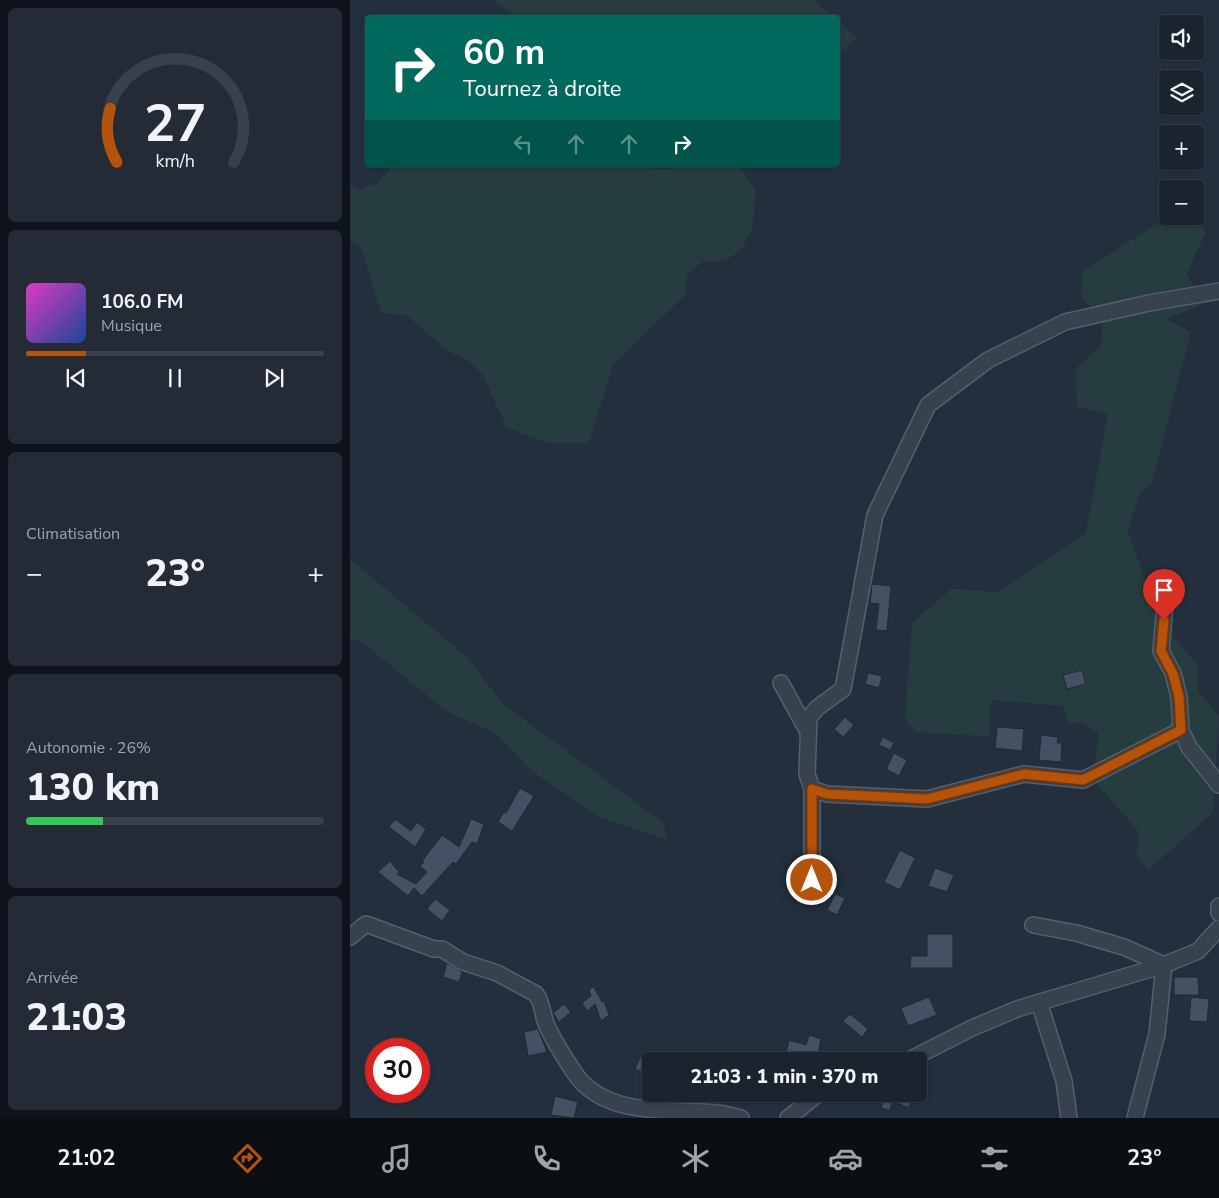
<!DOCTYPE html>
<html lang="fr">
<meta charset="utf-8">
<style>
:root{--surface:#1b232e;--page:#242b36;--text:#f1f3f6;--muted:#a0a4aa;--line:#39404a;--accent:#b45309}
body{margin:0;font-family:"Nunito Sans",sans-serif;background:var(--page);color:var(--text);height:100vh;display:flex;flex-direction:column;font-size:19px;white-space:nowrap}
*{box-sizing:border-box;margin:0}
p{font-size:16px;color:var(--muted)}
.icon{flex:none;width:28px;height:28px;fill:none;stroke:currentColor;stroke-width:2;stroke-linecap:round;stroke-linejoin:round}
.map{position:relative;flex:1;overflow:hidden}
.drawer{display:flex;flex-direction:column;gap:8px;padding:8px;background:#0f1319;width:350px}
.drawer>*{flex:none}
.top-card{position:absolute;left:15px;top:15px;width:475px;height:152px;border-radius:5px;box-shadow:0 1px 4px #0004,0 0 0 1px var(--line);background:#00695c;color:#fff;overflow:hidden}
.tools{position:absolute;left:809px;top:15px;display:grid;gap:10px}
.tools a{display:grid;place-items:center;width:45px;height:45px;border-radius:5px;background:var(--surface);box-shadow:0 1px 4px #0004,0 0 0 1px var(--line);font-size:25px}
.speed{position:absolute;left:15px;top:1038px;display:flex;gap:10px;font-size:25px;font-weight:700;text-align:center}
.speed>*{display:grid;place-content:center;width:65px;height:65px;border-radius:50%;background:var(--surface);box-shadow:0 1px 4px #0004,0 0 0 1px var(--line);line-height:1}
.speed .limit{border:8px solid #d22;background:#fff;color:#111}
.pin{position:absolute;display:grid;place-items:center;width:42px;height:42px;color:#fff;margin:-51px -21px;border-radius:50% 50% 50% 0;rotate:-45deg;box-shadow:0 0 5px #0007}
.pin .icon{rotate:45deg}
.me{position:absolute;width:55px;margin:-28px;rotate:0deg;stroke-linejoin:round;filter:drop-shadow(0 0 4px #0008)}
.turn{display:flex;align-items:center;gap:18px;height:105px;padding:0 15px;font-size:22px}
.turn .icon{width:65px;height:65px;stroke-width:2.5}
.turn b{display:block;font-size:35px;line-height:42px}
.lanes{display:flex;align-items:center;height:48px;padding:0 15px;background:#0003;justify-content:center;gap:25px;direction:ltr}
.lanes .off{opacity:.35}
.big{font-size:38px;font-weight:800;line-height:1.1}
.drawer .card{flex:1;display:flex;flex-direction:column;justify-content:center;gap:8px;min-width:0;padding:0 18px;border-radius:8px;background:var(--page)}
.drawer .dial{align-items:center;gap:0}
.dial svg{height:130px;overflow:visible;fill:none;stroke:var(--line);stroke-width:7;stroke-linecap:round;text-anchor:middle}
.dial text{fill:var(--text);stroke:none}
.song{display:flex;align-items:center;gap:15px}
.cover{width:60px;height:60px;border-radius:8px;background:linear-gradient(135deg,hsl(310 70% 55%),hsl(220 70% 35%))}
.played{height:5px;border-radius:2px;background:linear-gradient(90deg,var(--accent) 20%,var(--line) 20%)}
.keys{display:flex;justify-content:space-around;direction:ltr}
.heat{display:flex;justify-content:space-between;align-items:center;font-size:28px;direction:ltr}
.charge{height:8px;border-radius:4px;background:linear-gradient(90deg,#34c759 26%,var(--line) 0)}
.trip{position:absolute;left:292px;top:1052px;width:285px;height:50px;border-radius:5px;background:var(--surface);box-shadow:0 1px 4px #0004,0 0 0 1px var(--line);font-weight:800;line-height:50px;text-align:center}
.tabs{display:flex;height:80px;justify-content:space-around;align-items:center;background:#0b0e12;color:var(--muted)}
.tabs .icon{width:35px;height:35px}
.tabs .on{color:var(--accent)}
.tabs b{font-size:22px;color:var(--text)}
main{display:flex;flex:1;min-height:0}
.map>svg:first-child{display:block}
.green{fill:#263c3f}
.building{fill:#455162;stroke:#1f2835}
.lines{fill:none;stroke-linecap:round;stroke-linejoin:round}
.minor-casing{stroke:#565f6c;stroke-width:18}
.minor{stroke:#38414e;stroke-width:15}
.route-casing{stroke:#753606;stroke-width:12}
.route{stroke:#b45309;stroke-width:9}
</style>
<main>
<section class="drawer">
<div class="card dial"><svg viewBox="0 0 100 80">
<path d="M14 69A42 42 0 1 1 86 69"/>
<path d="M14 69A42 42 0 0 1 10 36" stroke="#b45309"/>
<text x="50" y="56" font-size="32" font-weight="700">27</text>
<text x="50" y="72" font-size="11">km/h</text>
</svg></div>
<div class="card">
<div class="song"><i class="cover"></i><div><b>106.0 FM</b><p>Musique</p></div></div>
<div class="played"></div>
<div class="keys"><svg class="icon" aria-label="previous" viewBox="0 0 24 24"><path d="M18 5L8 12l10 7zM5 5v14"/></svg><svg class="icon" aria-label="pause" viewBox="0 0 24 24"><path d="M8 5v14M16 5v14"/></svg><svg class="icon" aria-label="next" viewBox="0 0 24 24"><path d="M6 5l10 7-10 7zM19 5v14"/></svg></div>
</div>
<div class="card"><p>Climatisation</p>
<div class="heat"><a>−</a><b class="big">23°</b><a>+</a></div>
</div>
<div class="card"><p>Autonomie · 26%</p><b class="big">130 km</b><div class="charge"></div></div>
<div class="card"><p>Arrivée</p><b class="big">21:03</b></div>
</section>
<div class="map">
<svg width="869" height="1118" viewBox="0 0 869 1118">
<rect width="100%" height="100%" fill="#242f3e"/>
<g class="green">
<polygon points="142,0 466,0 468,5 483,17 167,17"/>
<polygon points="488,21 507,38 488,55"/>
<path d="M43 165H297C310 175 326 165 340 165 356 165 372 165 388 165L406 190 402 229 392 249 375 261H354L337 274 335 295 263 365 239 443H198L157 428 133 375 119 361 100 352 56 315 31 313 12 250 0 240V186L9 190 28 183Z"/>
<polygon points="819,216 842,216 856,232 837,273 851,305 816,319 841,332 802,482 789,494 778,531 802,601 805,616 849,667 848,691 869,716 863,813 799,869 787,856 789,832 744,781 748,733 733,724 718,722 713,706 641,700 639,737 566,732 555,719 562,623 601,589 649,592 736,533 758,414 727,407 726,368 751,346 753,322 731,296 732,272"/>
<polygon points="0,559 118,658 152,703 312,822 318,840 250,817 182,771 146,734 96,711 12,642 0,639"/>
</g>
<g class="building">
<polygon points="522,584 541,586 537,631 526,630 529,604 520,603"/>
<polygon points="732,670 736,684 717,689 713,675"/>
<polygon points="518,673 532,676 529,688 515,684"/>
<polygon points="495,717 504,725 493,737 484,729"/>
<polygon points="647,727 674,729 672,751 645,748"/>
<polygon points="691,735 708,737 707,743 712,743 711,762 689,760"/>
<polygon points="533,737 544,743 540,750 529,745"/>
<polygon points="544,753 557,760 549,776 536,769"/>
<polygon points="170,788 184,796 162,831 148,822 154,812 156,813"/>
<polygon points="45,819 61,831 67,822 76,829 65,847 39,827"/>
<polygon points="121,819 134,824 127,844 122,842 106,864 103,862 72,896 64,888 58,896 28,872 40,861 49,872 47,874 66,884 77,872 70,866 74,862 72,861 92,835 109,847"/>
<polygon points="550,850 565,858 550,890 534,882"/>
<polygon points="585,868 604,875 597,892 578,886"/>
<polygon points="485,894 495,898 487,915 477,910"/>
<polygon points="85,899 100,910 92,921 77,909"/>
<polygon points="577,934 603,934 603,968 560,968 561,956 577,956"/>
<polygon points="97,963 112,972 109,982 93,977"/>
<polygon points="824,977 848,977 849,995 824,995"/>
<polygon points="244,987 252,1002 254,1001 259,1015 251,1021 245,1004 237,1011 232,1003 241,996 239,989"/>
<polygon points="579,997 587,1015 558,1026 551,1008"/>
<polygon points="841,997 859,999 857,1022 839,1021"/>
<polygon points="214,1004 221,1012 209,1022 203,1013"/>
<polygon points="500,1014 518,1029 512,1037 493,1021"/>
<polygon points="188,1029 197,1052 178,1056 174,1032"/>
<polygon points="459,1035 471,1039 468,1055 463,1053 460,1061 434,1061 439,1040 456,1045"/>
<polygon points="293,1051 318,1061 301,1061 301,1076 285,1069"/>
<polygon points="525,1094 563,1094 559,1108 542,1101 540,1110 531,1108 534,1098"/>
<polygon points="205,1096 228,1102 224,1118 201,1115"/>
</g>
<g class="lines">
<defs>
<g id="minor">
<polyline points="815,604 811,651 823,673 829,697 831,730 839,747 869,785"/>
<polyline points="431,683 458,732"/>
<polyline points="831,730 733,780 674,774 577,799 477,794 462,789 457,774 459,718 467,708 493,689 525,515 578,405 638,360 715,322 799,303 869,291"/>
<polyline points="462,879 462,789"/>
<polyline points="869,906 869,913"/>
<polyline points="683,925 726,933 774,947 814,965 807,1034 785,1118"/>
<path d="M0 937 16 924 84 949H92L113 962 147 973 186 994C193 1003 192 1015 197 1026 204 1041 214 1057 224 1072 254 1118 318 1108 365 1113 374 1113 382 1116 391 1118"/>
<polyline points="689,1002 714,1081 719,1118"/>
<polyline points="557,1061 622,1028 667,1009 814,965 848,951 869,928"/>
<polyline points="438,1118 468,1094"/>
</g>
</defs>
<use href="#minor" class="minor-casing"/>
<use href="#minor" class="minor"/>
</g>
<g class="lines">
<defs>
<polyline id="route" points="462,880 462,789 477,794 577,799 674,774 733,780 831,730 829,697 823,674 811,651 814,620"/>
</defs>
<use href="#route" class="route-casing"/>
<use href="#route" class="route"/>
</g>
</svg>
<div class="tools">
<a><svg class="icon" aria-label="sound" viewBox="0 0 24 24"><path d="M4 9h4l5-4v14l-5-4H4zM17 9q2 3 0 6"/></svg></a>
<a><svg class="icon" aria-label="layers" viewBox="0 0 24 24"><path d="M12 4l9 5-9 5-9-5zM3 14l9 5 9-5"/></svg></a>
<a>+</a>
<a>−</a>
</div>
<div class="speed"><div class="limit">30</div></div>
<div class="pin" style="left:814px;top:620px;background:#d93025"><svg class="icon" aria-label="arrive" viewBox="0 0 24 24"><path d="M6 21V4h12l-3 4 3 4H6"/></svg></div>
<svg class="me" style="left:462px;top:880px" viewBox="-20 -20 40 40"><circle r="17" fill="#b45309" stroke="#fff" stroke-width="3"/><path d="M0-11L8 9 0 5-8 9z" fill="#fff"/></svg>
<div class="trip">21:03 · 1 min · 370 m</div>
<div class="top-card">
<div class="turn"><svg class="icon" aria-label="right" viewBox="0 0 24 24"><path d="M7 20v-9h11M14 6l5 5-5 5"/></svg><div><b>60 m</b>Tournez à droite</div></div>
<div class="lanes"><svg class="icon off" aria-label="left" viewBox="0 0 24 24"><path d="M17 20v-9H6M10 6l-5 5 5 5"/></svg><svg class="icon off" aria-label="ahead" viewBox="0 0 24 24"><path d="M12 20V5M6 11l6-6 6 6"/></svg><svg class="icon off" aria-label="ahead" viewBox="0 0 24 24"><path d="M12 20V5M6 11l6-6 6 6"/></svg><svg class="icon" aria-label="right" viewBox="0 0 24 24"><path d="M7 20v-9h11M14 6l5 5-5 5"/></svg></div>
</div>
</div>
</main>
<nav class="tabs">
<b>21:02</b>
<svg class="icon on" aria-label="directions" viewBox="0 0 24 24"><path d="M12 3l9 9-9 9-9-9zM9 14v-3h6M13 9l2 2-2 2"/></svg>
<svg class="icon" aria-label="music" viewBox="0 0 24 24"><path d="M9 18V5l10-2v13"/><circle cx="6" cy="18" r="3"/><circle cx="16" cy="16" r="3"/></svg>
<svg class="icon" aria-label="phone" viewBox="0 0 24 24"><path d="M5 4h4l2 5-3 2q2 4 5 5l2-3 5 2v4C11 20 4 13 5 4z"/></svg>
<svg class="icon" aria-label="climate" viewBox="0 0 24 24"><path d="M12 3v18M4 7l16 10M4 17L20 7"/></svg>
<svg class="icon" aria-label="car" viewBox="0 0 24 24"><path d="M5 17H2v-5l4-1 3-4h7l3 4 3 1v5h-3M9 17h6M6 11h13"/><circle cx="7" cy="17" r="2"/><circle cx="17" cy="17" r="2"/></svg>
<svg class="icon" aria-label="filters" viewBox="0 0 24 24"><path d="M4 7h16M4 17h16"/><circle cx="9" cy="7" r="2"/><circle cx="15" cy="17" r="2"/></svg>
<b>23°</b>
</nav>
